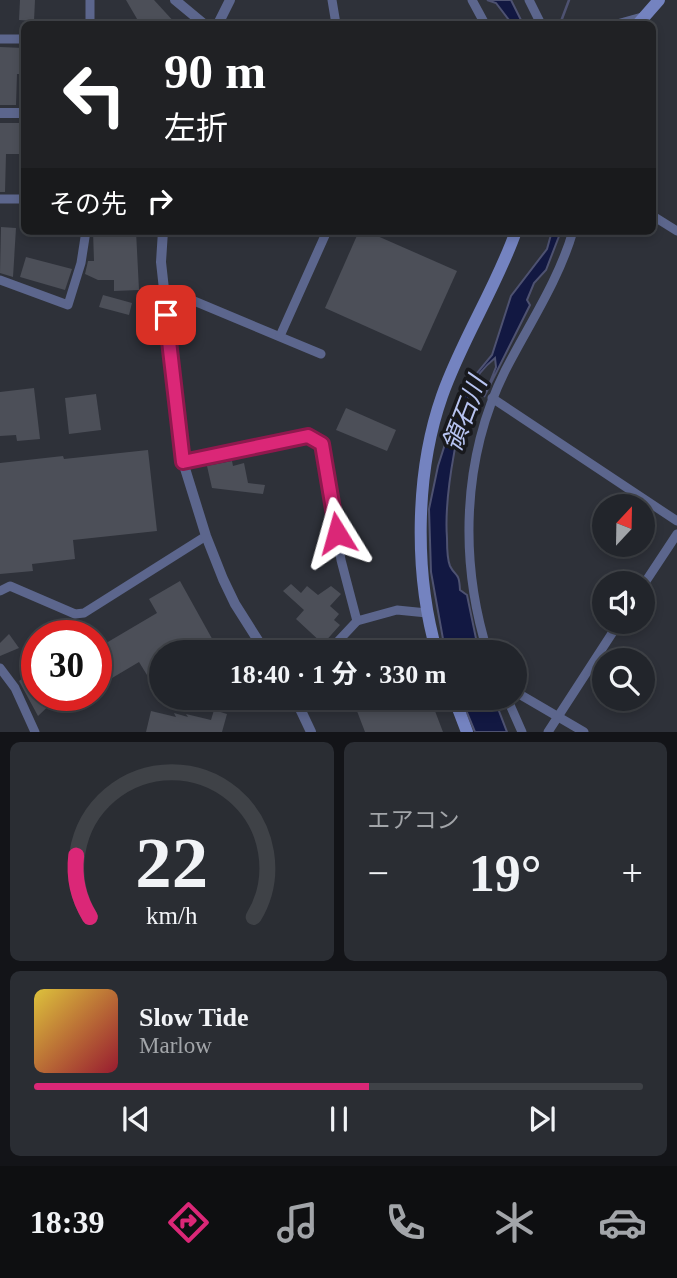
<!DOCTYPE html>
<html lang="ja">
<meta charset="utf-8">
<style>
:root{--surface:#22252b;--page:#2a2d33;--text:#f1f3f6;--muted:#a2a5a9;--line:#3f4247;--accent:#db2777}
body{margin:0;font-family:"Times New Roman","Noto Sans JP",serif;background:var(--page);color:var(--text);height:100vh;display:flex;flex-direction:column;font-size:26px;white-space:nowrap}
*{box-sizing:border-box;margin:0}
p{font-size:23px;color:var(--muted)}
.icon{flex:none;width:38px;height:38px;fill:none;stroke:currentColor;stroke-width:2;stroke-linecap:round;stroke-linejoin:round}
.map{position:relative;height:732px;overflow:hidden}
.sheet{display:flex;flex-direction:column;gap:10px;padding:10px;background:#131418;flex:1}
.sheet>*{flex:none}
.banner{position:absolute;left:21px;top:21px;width:635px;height:214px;border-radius:10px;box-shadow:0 4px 10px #0003,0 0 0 2px var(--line);background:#202124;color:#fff;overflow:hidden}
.needle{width:46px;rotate:22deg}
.buttons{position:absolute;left:592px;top:494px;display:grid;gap:14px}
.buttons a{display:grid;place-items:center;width:63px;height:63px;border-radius:50%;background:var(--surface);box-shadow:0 4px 10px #0003,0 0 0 2px var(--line);font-size:35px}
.speed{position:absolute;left:21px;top:620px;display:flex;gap:14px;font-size:35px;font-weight:700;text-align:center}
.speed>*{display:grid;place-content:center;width:91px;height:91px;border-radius:50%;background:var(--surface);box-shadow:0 4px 10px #0003,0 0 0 2px var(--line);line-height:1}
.speed .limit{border:10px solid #d22;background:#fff;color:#111}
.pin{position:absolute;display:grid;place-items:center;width:60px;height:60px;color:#fff;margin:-30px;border-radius:14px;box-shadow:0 4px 10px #0006}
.me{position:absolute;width:77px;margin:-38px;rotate:352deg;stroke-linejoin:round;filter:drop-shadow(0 0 5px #0008)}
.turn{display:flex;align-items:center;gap:24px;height:147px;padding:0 28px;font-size:32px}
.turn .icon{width:91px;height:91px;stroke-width:2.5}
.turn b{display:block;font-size:49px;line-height:60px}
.then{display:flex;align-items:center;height:66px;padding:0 28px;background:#0003;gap:14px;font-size:26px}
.big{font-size:52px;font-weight:700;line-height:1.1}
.sheet .card{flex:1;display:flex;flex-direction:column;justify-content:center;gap:10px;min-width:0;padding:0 24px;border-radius:10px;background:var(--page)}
.sheet .dial{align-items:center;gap:0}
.dial svg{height:182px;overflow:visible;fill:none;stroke:var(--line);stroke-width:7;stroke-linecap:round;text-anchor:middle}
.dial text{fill:var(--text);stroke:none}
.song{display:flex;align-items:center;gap:21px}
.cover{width:84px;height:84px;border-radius:10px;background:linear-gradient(135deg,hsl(50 70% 55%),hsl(350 70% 35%))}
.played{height:7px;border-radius:4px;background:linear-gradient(90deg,var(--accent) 55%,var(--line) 55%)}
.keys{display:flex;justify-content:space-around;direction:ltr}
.heat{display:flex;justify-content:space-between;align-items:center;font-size:38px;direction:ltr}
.sheet .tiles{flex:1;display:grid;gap:10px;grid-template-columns:1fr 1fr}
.card:last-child{grid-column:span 2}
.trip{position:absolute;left:149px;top:640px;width:378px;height:70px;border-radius:35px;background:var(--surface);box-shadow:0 4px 10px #0003,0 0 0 2px var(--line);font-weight:700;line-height:70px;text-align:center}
.tab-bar{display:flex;height:112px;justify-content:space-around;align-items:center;background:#0e0f11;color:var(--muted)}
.tab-bar .icon{width:49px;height:49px}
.tab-bar .current{color:var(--accent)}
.tab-bar b{font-size:32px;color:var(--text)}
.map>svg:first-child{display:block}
.water{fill:#121842;stroke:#4e5271;stroke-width:2}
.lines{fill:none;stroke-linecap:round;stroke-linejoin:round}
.stream{stroke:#4e5271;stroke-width:2.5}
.building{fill:#4c4f58}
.minor{stroke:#5c668d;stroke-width:9}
.tertiary{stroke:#5c668d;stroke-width:10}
.secondary{stroke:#7483c0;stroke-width:12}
.route-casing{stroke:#8e194d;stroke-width:18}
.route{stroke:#db2777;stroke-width:12}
.labels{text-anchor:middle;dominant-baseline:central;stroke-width:7;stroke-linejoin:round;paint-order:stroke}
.water-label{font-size:26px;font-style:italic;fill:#b8c4f1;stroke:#18191d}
</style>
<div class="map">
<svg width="677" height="732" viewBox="0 0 677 732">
<rect width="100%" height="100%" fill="#2e3139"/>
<g class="water">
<polygon points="487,0 511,0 523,24 512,24 496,3"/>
<path d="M552 231H561L546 270 534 283 527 300 530 305 484 397 496 367 495 358C490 362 484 368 480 373 458 405 444 499 447 538 447 546 447 559 450 566 456 578 459 571 460 590L467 595 479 653H450L443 639 431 572 429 509 438 466 455 413 477 373 492 355 511 296 547 249Z"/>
<polygon points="461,698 494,698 507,732 475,732"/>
</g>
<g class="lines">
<polyline class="stream" points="560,24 569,0"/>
</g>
<g class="building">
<polygon points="20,0 35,0 34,21 19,20"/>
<polygon points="126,0 154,0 176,24 140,24"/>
<polygon points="0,47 24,48 24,74 17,74 16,105 0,105"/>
<polygon points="0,123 24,123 24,154 6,154 5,192 0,192"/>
<polygon points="1,227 16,228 13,277 0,273"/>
<polygon points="93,231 136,231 139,290 114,291 114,280 98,280 85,274 88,261 94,261"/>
<polygon points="359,231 366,231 457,271 421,351 325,308"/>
<polygon points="26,257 72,269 65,290 20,277"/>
<polygon points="103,295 132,303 129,315 99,307"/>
<polygon points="34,388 40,439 17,441 16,435 0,436 0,392"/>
<polygon points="96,394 101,430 69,434 65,398"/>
<polygon points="346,408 396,430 387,451 336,430"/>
<polygon points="148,450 157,531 73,540 75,559 32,564 33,571 0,574 0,463 63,456 64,459"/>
<polygon points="232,461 233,466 244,463 248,483 265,485 263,494 212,488 207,466"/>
<polygon points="180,581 220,653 161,653 161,667 147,675 139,662 107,681 96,664 96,649 157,613 149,599"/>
<polygon points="291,584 301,593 307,586 318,595 331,586 341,594 330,606 339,614 334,620 340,625 323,644 296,619 304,610 283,591"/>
<polygon points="9,634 19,648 0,656 0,643"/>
<polygon points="37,667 37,695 60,695 38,716 19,681"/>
<polygon points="352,698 438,698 442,709 435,711 443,732 365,732"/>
<polygon points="214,710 227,714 222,732 146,732 151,711 176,717 174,713 188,717 186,714 211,720"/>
</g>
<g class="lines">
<g class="minor">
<polyline points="332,0 336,24"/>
<polyline points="472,0 485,24"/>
<polyline points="529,0 541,24"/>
<polyline points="90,24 90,0"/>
<polyline points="617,24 642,17"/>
<polyline points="0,39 24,39"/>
<polyline points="0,199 24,199"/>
<polyline points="653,216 677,231"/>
<polyline points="0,280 68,305 81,263 86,231"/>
<polyline points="163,288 321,354"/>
<polyline points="280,336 327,231"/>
<polyline points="492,398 677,521"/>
<polyline points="183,462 308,436 322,444 341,560 357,621 397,610 427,613"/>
<polyline points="642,587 677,534"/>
<polyline points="0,591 10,586 75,614 84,613 206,536"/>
<polyline points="327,653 357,621"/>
<path d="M488 653C459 561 462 458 505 371 528 326 559 280 573 231"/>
<polyline points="0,668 15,688 35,732"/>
<polyline points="514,691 584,732"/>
<polyline points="507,698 522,732"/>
<polyline points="548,732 620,621"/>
</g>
<g class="tertiary">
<polyline points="175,0 204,24"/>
<polyline points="218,24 230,0"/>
<polyline points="0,113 24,113"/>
<polyline points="163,231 161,262 183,462 206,536 223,579 235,604 266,653"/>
<polyline points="295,698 311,732"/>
</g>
<g class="secondary">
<polyline points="638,24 659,0"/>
<path d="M437 653C414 574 415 473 442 396 462 339 496 288 516 231"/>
<polyline points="454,698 467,732"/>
</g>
</g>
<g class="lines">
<defs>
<polyline id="route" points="166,315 183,462 308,436 322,444 337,533"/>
</defs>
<use href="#route" class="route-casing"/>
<use href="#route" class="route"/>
</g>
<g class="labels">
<g class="water-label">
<text transform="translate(465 414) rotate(-69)">領石川</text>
</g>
</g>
</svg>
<div class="buttons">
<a><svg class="needle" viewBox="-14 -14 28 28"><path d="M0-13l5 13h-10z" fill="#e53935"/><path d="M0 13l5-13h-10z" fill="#a2a5a9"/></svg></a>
<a><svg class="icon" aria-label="sound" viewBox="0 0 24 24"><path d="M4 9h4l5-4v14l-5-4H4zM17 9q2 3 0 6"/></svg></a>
<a><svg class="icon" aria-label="search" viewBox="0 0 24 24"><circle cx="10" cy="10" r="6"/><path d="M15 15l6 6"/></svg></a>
</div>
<div class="speed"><div class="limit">30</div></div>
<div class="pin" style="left:166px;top:315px;background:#d93025"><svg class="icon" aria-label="arrive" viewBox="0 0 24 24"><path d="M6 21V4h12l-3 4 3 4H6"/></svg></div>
<svg class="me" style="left:337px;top:533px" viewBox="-20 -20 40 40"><path d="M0-17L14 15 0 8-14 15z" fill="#db2777" stroke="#fff" stroke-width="4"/></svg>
<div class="trip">18:40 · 1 分 · 330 m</div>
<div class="banner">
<div class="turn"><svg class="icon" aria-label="left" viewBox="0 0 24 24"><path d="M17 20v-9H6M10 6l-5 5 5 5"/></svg><div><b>90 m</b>左折</div></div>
<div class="then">その先<svg class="icon" aria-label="right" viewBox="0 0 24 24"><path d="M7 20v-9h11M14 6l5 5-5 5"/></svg></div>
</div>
</div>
<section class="sheet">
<div class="tiles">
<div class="card dial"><svg viewBox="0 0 100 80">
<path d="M14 69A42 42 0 1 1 86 69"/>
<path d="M14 69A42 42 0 0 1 8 42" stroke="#db2777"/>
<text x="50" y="56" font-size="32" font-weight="700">22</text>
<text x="50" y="72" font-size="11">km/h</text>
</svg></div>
<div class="card"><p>エアコン</p>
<div class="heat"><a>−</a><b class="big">19°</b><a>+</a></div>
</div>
<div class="card">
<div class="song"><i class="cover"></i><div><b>Slow Tide</b><p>Marlow</p></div></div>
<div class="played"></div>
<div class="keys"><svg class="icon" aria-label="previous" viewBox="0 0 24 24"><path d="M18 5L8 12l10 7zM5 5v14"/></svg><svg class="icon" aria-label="pause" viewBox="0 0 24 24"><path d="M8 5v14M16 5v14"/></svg><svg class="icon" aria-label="next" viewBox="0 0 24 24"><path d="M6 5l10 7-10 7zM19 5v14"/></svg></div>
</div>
</div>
</section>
<nav class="tab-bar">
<b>18:39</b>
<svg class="icon current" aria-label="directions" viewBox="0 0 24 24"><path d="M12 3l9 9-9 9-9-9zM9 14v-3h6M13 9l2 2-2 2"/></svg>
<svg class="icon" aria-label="music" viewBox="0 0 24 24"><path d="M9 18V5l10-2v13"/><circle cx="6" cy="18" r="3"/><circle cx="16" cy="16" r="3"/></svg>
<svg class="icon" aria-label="phone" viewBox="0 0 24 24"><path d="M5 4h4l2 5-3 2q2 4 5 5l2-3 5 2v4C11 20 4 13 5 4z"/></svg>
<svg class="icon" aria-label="climate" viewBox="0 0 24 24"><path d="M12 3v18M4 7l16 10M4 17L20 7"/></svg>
<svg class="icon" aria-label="car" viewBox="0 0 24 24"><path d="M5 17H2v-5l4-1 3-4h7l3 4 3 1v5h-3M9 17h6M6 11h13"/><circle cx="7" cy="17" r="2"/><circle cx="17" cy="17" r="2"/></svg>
</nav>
